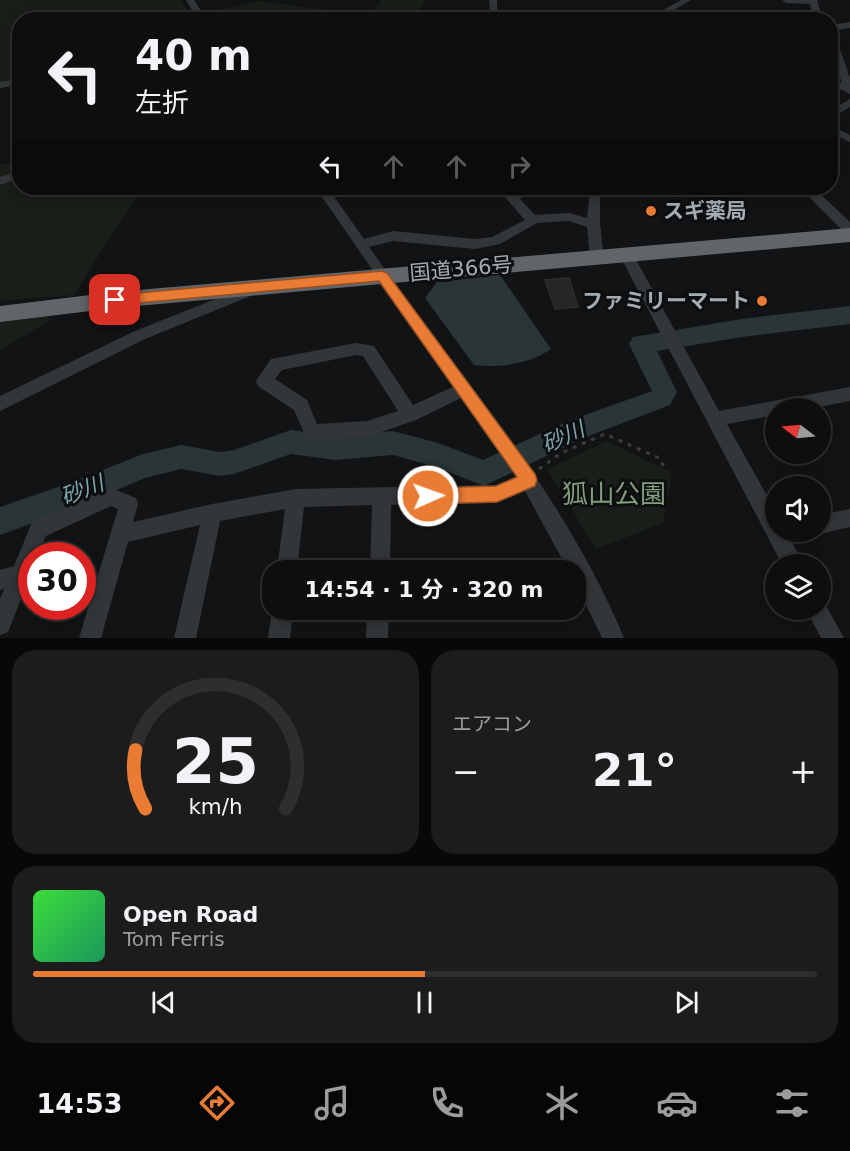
<!DOCTYPE html>
<html lang="ja">
<meta charset="utf-8">
<style>
:root{--surface:#0e0e0f;--page:#1c1c1d;--text:#f1f3f6;--muted:#9b9c9e;--line:#2e2e2f;--accent:#e97b35}
body{margin:0;font-family:"DejaVu Sans","Noto Sans JP",sans-serif;background:var(--page);color:var(--text);height:100vh;display:flex;flex-direction:column;font-size:22px;white-space:nowrap}
*{box-sizing:border-box;margin:0}
p{font-size:20px;color:var(--muted)}
.icon{flex:none;width:33px;height:33px;fill:none;stroke:currentColor;stroke-width:2;stroke-linecap:round;stroke-linejoin:round}
.map{position:relative;height:638px;overflow:hidden}
.panel{display:flex;flex-direction:column;gap:12px;padding:12px;background:#080808;flex:1}
.panel>*{flex:none}
.top-card{position:absolute;left:12px;top:12px;width:826px;height:183px;border-radius:24px;box-shadow:0 3px 15px #0003,0 0 0 2px var(--line);background:#0e0e0f;color:var(--text);overflow:hidden}
.needle{width:39px;rotate:286deg}
.tools{position:absolute;left:765px;top:398px;display:grid;gap:12px}
.tools a{display:grid;place-items:center;width:66px;height:66px;border-radius:50%;background:var(--surface);box-shadow:0 3px 15px #0003,0 0 0 2px var(--line);font-size:30px}
.speed{position:absolute;left:18px;top:542px;display:flex;gap:12px;font-size:30px;font-weight:700;text-align:center}
.speed>*{display:grid;place-content:center;width:78px;height:78px;border-radius:50%;background:var(--surface);box-shadow:0 3px 15px #0003,0 0 0 2px var(--line);line-height:1}
.speed .limit{border:9px solid #d22;background:#fff;color:#111}
.pin{position:absolute;display:grid;place-items:center;width:51px;height:51px;color:#fff;margin:-26px;border-radius:12px;box-shadow:0 3px 9px #0006}
.me{position:absolute;width:66px;margin:-33px;rotate:88deg;stroke-linejoin:round;filter:drop-shadow(0 0 4px #0008)}
.turn{display:flex;align-items:center;gap:21px;height:126px;padding:0 24px;font-size:27px}
.turn .icon{width:78px;height:78px;stroke-width:2.5}
.turn b{display:block;font-size:42px;line-height:51px}
.lanes{display:flex;align-items:center;height:57px;padding:0 24px;background:#0003;justify-content:center;gap:30px;direction:ltr}
.lanes .off{opacity:.35}
.big{font-size:45px;font-weight:700;line-height:1.1}
.panel .card{flex:1;display:flex;flex-direction:column;justify-content:center;gap:9px;min-width:0;padding:0 21px;border-radius:24px;background:var(--page)}
.panel .dial{align-items:center;gap:0}
.dial svg{height:156px;overflow:visible;fill:none;stroke:var(--line);stroke-width:7;stroke-linecap:round;text-anchor:middle}
.dial text{fill:var(--text);stroke:none}
.song{display:flex;align-items:center;gap:18px}
.cover{width:72px;height:72px;border-radius:9px;background:linear-gradient(135deg,hsl(120 70% 55%),hsl(150 70% 35%))}
.played{height:6px;border-radius:3px;background:linear-gradient(90deg,var(--accent) 50%,var(--line) 50%)}
.keys{display:flex;justify-content:space-around;direction:ltr}
.heat{display:flex;justify-content:space-between;align-items:center;font-size:33px;direction:ltr}
.panel .tiles{flex:1;display:grid;gap:12px;grid-template-columns:1fr 1fr}
.card:last-child{grid-column:span 2}
.trip{position:absolute;left:262px;top:560px;width:324px;height:60px;border-radius:24px;background:var(--surface);box-shadow:0 3px 15px #0003,0 0 0 2px var(--line);font-weight:700;line-height:60px;text-align:center}
.dock{display:flex;height:96px;justify-content:space-around;align-items:center;background:#060606;color:var(--muted)}
.dock .icon{width:42px;height:42px}
.dock .on{color:var(--accent)}
.dock b{font-size:27px;color:var(--text)}
.map>svg:first-child{display:block}
.green{fill:#191e19}
.water{fill:#293537}
.lines{fill:none;stroke-linecap:round;stroke-linejoin:round}
.river{fill:#293537;fill-rule:evenodd}
.building{fill:#252628;stroke:#2c2d30;stroke-width:1.5}
.path{stroke:#3a3d40;stroke-width:3;stroke-dasharray:4 6;stroke-linecap:butt}
.minor{fill:#333639;fill-rule:evenodd}
.highway{fill:#606569;fill-rule:evenodd}
.route{fill:#e97b35;stroke:#975022;stroke-width:1.5}
.poi-dot{fill:#e97b35;stroke:#0d0e0f;stroke-width:2}
.labels{text-anchor:middle;dominant-baseline:central;stroke-width:6;stroke-linejoin:round;paint-order:stroke}
.poi-label{font-size:21px;font-weight:bold;fill:#a4adb4;stroke:#0d0e0f;text-anchor:start}
.street-label{font-size:21px;fill:#a4adb4;stroke:#0d0e0f}
.water-label{font-size:22px;font-style:italic;fill:#7ca4ae;stroke:#0d0e0f}
.near-park-label{font-size:26px;fill:#839e7c;stroke:#0d0e0f}
</style>
<div class="map">
<svg width="850" height="638" viewBox="0 0 850 638">
<rect width="100%" height="100%" fill="#121314"/>
<g class="green">
<polygon points="0,0 180,0 193,19 20,20 19,79 0,83"/>
<polygon points="381,0 425,0 417,12 405,10 403,13 374,10"/>
<polygon points="258,1 400,19 220,20 214,11"/>
<polygon points="19,163 20,188 146,188 140,190 74,295 0,301 0,164"/>
<polygon points="47,315 51,320 0,350 0,320"/>
<polygon points="607,441 672,473 663,523 596,549 547,469"/>
</g>
<path class="water" d="M500 275 551 349C530 364 499 368 474 365L425 298 437 282Z"/>
<g class="lines">
<polygon class="river" points="850,306 850,324 742,337 657,351 677,392 670,405 586,437 484,486 436,467 393,455 335,460 291,454 234,474 220,476 181,469 145,478 69,510 0,535 0,507 67,484 143,454 181,445 220,452 234,450 291,430 335,436 393,431 438,443 483,460 568,421 652,391 629,344 633,337 742,319"/>
</g>
<polygon class="building" points="569,278 578,307 555,309 545,280"/>
<g class="lines">
<polyline class="path" points="539,469 561,453 605,434 661,459 664,469"/>
<g class="minor">
<polygon points="186,0 194,0 207,20 198,20"/>
<polygon points="489,0 497,0 497,9 512,20 501,20 490,12"/>
<polygon points="681,0 691,0 657,20 645,20"/>
<polygon points="782,0 817,0 823,20 814,20 810,4 786,3"/>
<polygon points="850,22 850,28 831,31 831,25"/>
<polygon points="831,35 836,38 850,78 850,94 831,85 831,78 842,83 831,52"/>
<polygon points="20,79 20,85 0,88 0,82"/>
<polygon points="850,99 850,107 831,118 831,110"/>
<polygon points="831,126 850,135 850,142 831,133"/>
<polygon points="20,170 20,178 0,185 0,177"/>
<path d="M316 188H328L364 239 393 231 475 239 492 237 525 220 497 188H509L514 192 523 188H537L520 199 535 215 569 213 587 218 590 191 597 188H611L600 196V224L604 258 597 263 590 258 587 227 569 221 537 223 500 244 475 249 393 241 369 247C458 374 564 493 624 638H602L576 584V570H568L525 491 497 503 391 505 390 570H370L372 505 304 507 297 570H277L285 509 220 521 196 638H174L200 525 128 542 101 638H79L118 509 111 506 46 536 38 555H32V572L8 632 0 635V599L4 589 0 590V570L14 566 32 522 111 488 136 498 138 504 133 522 212 504 296 489 496 485 516 477 461 398 416 420 367 437 312 440 306 437 294 410 258 386 256 381 271 359 356 343 374 346 413 405 453 387ZM356 355 363 356 398 411 367 421 317 424 307 400 275 379 282 370Z"/>
<polygon points="805,188 817,188 818,192 850,222 850,234 845,233 808,196"/>
<polygon points="627,251 634,256 719,411 850,387 850,401 813,408 776,408 776,415 727,424 776,512 776,531 807,531 804,538 792,542 803,564 782,564 620,256"/>
<polygon points="248,286 253,287 255,291 253,295 145,339 0,411 0,396 135,331"/>
<polygon points="850,509 850,527 820,534 813,532 820,531 820,515"/>
<polygon points="820,600 824,602 844,638 821,638 806,609 820,609"/>
<polygon points="273,605 273,609 293,609 290,638 268,638"/>
<polygon points="367,609 389,609 388,638 366,638"/>
</g>
<polygon class="highway" points="850,228 850,242 115,308 0,322 0,306 115,292"/>
</g>
<polygon class="route" points="382,271 387,273 535,474 537,480 535,486 497,502 428,504 422,501 419,496 422,490 428,488 496,486 517,477 379,281 115,305 109,300 115,295"/>
<g class="poi-dot">
<circle cx="651" cy="211" r="6"/>
<circle cx="762" cy="301" r="6"/>
</g>
<g class="labels">
<g class="poi-label">
<text x="663" y="211">スギ薬局</text>
<text x="750" y="301" text-anchor="end">ファミリーマート</text>
</g>
<g class="street-label">
<text transform="translate(461 269) rotate(-5)">国道366号</text>
</g>
<g class="water-label">
<text transform="translate(563 437) rotate(-24)">砂川</text>
<text transform="translate(82 490) rotate(-21)">砂川</text>
</g>
<g class="near-park-label">
<text x="614" y="494">狐山公園</text>
</g>
</g>
</svg>
<div class="tools">
<a><svg class="needle" viewBox="-14 -14 28 28"><path d="M0-13l5 13h-10z" fill="#e53935"/><path d="M0 13l5-13h-10z" fill="#9b9c9e"/></svg></a>
<a><svg class="icon" aria-label="sound" viewBox="0 0 24 24"><path d="M4 9h4l5-4v14l-5-4H4zM17 9q2 3 0 6"/></svg></a>
<a><svg class="icon" aria-label="layers" viewBox="0 0 24 24"><path d="M12 4l9 5-9 5-9-5zM3 14l9 5 9-5"/></svg></a>
</div>
<div class="speed"><div class="limit">30</div></div>
<div class="pin" style="left:115px;top:300px;background:#d93025"><svg class="icon" aria-label="arrive" viewBox="0 0 24 24"><path d="M6 21V4h12l-3 4 3 4H6"/></svg></div>
<svg class="me" style="left:428px;top:496px" viewBox="-20 -20 40 40"><circle r="17" fill="#e97b35" stroke="#fff" stroke-width="3"/><path d="M0-11L8 9 0 5-8 9z" fill="#fff"/></svg>
<div class="trip">14:54 · 1 分 · 320 m</div>
<div class="top-card">
<div class="turn"><svg class="icon" aria-label="left" viewBox="0 0 24 24"><path d="M17 20v-9H6M10 6l-5 5 5 5"/></svg><div><b>40 m</b>左折</div></div>
<div class="lanes"><svg class="icon" aria-label="left" viewBox="0 0 24 24"><path d="M17 20v-9H6M10 6l-5 5 5 5"/></svg><svg class="icon off" aria-label="ahead" viewBox="0 0 24 24"><path d="M12 20V5M6 11l6-6 6 6"/></svg><svg class="icon off" aria-label="ahead" viewBox="0 0 24 24"><path d="M12 20V5M6 11l6-6 6 6"/></svg><svg class="icon off" aria-label="right" viewBox="0 0 24 24"><path d="M7 20v-9h11M14 6l5 5-5 5"/></svg></div>
</div>
</div>
<section class="panel">
<div class="tiles">
<div class="card dial"><svg viewBox="0 0 100 80">
<path d="M14 69A42 42 0 1 1 86 69"/>
<path d="M14 69A42 42 0 0 1 9 39" stroke="#e97b35"/>
<text x="50" y="56" font-size="32" font-weight="700">25</text>
<text x="50" y="72" font-size="11">km/h</text>
</svg></div>
<div class="card"><p>エアコン</p>
<div class="heat"><a>−</a><b class="big">21°</b><a>+</a></div>
</div>
<div class="card">
<div class="song"><i class="cover"></i><div><b>Open Road</b><p>Tom Ferris</p></div></div>
<div class="played"></div>
<div class="keys"><svg class="icon" aria-label="previous" viewBox="0 0 24 24"><path d="M18 5L8 12l10 7zM5 5v14"/></svg><svg class="icon" aria-label="pause" viewBox="0 0 24 24"><path d="M8 5v14M16 5v14"/></svg><svg class="icon" aria-label="next" viewBox="0 0 24 24"><path d="M6 5l10 7-10 7zM19 5v14"/></svg></div>
</div>
</div>
</section>
<nav class="dock">
<b>14:53</b>
<svg class="icon on" aria-label="directions" viewBox="0 0 24 24"><path d="M12 3l9 9-9 9-9-9zM9 14v-3h6M13 9l2 2-2 2"/></svg>
<svg class="icon" aria-label="music" viewBox="0 0 24 24"><path d="M9 18V5l10-2v13"/><circle cx="6" cy="18" r="3"/><circle cx="16" cy="16" r="3"/></svg>
<svg class="icon" aria-label="phone" viewBox="0 0 24 24"><path d="M5 4h4l2 5-3 2q2 4 5 5l2-3 5 2v4C11 20 4 13 5 4z"/></svg>
<svg class="icon" aria-label="climate" viewBox="0 0 24 24"><path d="M12 3v18M4 7l16 10M4 17L20 7"/></svg>
<svg class="icon" aria-label="car" viewBox="0 0 24 24"><path d="M5 17H2v-5l4-1 3-4h7l3 4 3 1v5h-3M9 17h6M6 11h13"/><circle cx="7" cy="17" r="2"/><circle cx="17" cy="17" r="2"/></svg>
<svg class="icon" aria-label="filters" viewBox="0 0 24 24"><path d="M4 7h16M4 17h16"/><circle cx="9" cy="7" r="2"/><circle cx="15" cy="17" r="2"/></svg>
</nav>
